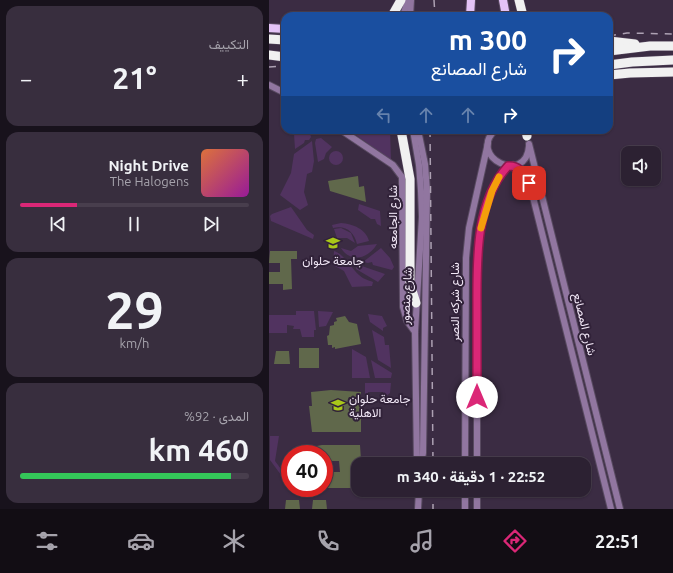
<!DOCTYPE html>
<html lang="ar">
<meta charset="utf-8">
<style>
:root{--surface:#2c2132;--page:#382e3e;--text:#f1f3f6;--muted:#a6a3ac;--line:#483e4d;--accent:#db2777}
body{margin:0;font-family:Ubuntu,Vazirmatn,sans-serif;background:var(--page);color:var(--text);direction:rtl;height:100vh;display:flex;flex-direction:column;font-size:15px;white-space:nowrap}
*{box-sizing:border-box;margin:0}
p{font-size:13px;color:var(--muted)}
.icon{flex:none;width:22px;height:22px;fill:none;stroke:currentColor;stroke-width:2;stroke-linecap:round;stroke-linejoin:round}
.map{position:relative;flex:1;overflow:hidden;direction:ltr}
.drawer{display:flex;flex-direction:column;gap:6px;padding:6px;background:#18121c;width:269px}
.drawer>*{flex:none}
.guide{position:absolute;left:12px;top:12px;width:332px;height:122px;border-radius:12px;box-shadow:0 1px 3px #0004,0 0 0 1px var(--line);direction:rtl;background:#1a4fa0;color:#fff;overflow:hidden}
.fabs{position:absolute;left:352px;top:146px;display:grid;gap:8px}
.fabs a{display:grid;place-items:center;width:40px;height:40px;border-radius:8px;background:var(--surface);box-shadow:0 1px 3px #0004,0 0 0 1px var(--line);font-size:20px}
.speed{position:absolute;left:12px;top:445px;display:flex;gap:8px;font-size:20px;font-weight:700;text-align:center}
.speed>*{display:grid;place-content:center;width:52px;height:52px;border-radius:50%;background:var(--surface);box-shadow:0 1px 3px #0004,0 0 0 1px var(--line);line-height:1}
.speed .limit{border:6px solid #d22;background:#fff;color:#111}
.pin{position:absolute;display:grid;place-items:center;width:34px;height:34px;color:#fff;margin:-17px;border-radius:8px;box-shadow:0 2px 6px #0006}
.me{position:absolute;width:44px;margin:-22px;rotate:0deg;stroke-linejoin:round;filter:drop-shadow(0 0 3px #0008)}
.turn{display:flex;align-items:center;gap:14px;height:84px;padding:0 20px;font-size:18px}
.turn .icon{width:52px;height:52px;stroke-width:2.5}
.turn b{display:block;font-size:28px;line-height:34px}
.lanes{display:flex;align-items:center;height:38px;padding:0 20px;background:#0003;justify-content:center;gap:20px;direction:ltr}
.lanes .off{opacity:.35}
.big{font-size:30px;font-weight:700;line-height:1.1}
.drawer .tile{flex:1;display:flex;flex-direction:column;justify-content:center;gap:6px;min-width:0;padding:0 14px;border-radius:12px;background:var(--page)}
.drawer .dial{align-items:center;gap:0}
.dial b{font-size:52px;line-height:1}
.song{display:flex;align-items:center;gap:12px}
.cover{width:48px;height:48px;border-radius:6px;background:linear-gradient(135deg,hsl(20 70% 55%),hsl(300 70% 35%))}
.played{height:4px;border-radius:2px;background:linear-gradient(90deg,var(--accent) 25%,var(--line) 25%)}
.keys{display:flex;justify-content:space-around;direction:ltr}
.heat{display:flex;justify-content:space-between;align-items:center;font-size:22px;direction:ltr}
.charge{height:6px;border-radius:3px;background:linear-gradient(90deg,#34c759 92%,var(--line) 0)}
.trip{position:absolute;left:82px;top:457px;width:240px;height:40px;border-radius:12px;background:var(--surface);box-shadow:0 1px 3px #0004,0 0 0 1px var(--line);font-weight:700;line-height:40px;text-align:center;direction:rtl}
.tabs{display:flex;height:64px;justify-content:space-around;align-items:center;background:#120d14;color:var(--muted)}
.tabs .icon{width:28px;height:28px}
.tabs .active{color:var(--accent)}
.tabs b{font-size:18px;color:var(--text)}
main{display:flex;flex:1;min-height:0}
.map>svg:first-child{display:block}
.green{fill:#513360}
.building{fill:#60684b}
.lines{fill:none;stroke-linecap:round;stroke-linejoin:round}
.minor-casing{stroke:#584a60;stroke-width:8}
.major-casing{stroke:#584a60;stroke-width:10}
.highway-casing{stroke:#584a60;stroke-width:10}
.minor{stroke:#9176a0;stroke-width:6}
.major{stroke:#e4c3f7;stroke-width:8}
.highway{stroke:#f1f1f1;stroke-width:9}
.rail{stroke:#ada1b3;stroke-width:1.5;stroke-dasharray:7 7;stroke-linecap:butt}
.route-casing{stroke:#8e194d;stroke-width:10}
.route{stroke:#db2777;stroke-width:7}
.slow{stroke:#f59e0b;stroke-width:7}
.labels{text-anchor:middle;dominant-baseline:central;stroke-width:4;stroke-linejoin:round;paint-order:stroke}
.street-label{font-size:12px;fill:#f1e7f6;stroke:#312239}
.poi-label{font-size:12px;fill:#f1e7f6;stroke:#312239}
</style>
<main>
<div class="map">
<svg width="404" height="509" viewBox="0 0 404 509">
<rect width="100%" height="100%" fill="#3b2c43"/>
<g class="green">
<polygon points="27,130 40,130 42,137 40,140 36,140 35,143 26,149 25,134"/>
<polygon points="80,130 121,130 122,160"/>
<polygon points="52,138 63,147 57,153 55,159 49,162 46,143 47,139"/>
<polygon points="43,141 45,161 43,172 38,174 35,192 39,205 31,210 11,195 22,173 25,154"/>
<circle cx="67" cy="158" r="7"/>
<polygon points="90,204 111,211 112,226 108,224 106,219 102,219 89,210"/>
<polygon points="22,207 38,230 45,235 44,239 2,221 1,216 3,214"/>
<path d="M72 223C84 224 97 229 100 241L88 244C85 232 77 225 64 228L63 225Z"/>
<polygon points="72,228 82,233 86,243 78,238 68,238 65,229"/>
<path d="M108 244C100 258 82 264 72 248L82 251 89 246Z"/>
<polygon points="112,248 121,258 125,267 123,270 104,265 103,262 99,263 94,262"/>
<path d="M65 251C75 254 82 268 90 275 94 279 99 280 104 282L103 286 83 287 75 271 64 265Z"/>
<polygon points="88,265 90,265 116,274 109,282 87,269"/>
<polygon points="27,311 45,311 47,330 45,330 45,337 33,337 31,329 24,329 25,326 18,325 18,333 0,333 0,315 27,315"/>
<polygon points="49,311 64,312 57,326 50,327"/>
<polygon points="99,314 113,316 118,326 114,328 114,331 101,322"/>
<polygon points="103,330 115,337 116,345 120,345 122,368 109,360"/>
<polygon points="83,349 97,357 101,378 83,378"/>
<polygon points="102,360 123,373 122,378 106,378"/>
<polygon points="96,383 122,383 121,393 116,397 114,392 99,392 99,397 96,398"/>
<polygon points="1,436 10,436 6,461 15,473 12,475 1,460"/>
</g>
<g class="building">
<polygon points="89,176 90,187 95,186 97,202 61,191 59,181"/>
<polygon points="1,251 28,251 28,259 22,259 23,289 14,290 14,284 0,284 0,272 11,272 11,263 0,263"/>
<polygon points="76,316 80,322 88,324 92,344 66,349 66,347 63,348 63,345 59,345 58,336 60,335 61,326 65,325 65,322 68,321 67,318"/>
<rect x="30" y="348" width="20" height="20"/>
<polygon points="7,351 20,351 21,364 5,364"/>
<polygon points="62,390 92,392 92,432 43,432 40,406 43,406 42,392"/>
<polygon points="53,445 91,445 92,460 89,460 89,488 55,488 55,472 71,472 70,461 55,461 55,454 42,454 42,447"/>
<polygon points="17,500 30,500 31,509 16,509"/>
<polygon points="44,500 57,500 58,509 43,509"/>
</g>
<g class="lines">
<defs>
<g id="minor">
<polyline points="134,16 139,0"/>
<polyline points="141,16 142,0"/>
<polyline points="0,85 16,93"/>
<polyline points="72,130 124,165 133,177 134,307 138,321 146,332"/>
<polyline points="144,130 150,165 152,191 153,217 146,332 148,464"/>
<polyline points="149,130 156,164 158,191 154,453 152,464"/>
<path d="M226 130C198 157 257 186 260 146"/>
<polyline points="260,144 351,509"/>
<polyline points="244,165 257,177 262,189 342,509"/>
<polyline points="196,464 197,258 200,228 219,143"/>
<path d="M208 464C208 423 208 383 208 342 208 288 200 208 239 166"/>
<polyline points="149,509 150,490"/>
<polyline points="196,509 196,490"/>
<polyline points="208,509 208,490"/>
</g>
<g id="major">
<polyline points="234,0 237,16"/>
<polyline points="201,16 202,0"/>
<polyline points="0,28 16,29"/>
</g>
<g id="highway">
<polyline points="250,0 254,16"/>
<polyline points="123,16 132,0"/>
<polyline points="0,39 16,40"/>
<polyline points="340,41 366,44"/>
<polyline points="340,51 381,46 404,46"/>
<polyline points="0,55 16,57"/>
<polyline points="340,65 363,62 404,60"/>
<polyline points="340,75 361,73 404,72"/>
<polyline points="132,130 141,179 141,284 147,303"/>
<polyline points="257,130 258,136"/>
</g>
</defs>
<use href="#minor" class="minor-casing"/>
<use href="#major" class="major-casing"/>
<use href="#highway" class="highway-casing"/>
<use href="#minor" class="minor"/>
<use href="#major" class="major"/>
<use href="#highway" class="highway"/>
<g class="rail">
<polyline points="165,0 166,16"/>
<polyline points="340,36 358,33 404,34"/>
<polyline points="0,67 16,66"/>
<polyline points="161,130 164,464"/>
<polyline points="164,490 164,509"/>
</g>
</g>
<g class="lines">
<defs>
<path id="route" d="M208 397C208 369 208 340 208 312 208 265 205 203 239 166 250 165 256 174 260 183"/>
</defs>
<use href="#route" class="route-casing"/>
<use href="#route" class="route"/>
<polyline class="slow" points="212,228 223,191 230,177"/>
</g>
<defs>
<symbol id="university-bare" viewBox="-9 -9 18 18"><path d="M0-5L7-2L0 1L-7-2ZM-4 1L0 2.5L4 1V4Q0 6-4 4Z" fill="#a9c719" stroke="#312239" stroke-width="2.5" paint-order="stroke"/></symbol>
</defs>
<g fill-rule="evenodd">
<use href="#university-bare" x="54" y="233" width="20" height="20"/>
<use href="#university-bare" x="59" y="395" width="20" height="20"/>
</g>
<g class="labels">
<g class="street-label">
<text transform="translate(123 217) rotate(-90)">شارع الجامعه</text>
<text transform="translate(137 296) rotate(-87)">شارع منصور</text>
<text transform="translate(185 302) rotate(-90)">شارع شركه النصر</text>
<text transform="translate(316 324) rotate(76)">شارع المصانع</text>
</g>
<g class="poi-label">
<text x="64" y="260">جامعة حلوان</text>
<text x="80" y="398" text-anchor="start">جامعة حلوان<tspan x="80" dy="14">الاهلية</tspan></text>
</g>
</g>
</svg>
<div class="fabs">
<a><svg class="icon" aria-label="sound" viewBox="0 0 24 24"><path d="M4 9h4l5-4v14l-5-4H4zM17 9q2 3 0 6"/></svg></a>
</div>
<div class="speed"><div class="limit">40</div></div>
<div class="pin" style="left:260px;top:183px;background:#d93025"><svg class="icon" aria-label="arrive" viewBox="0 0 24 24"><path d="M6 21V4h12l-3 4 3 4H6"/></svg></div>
<svg class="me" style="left:208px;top:397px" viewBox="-20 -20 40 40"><circle r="19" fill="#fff"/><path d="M0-13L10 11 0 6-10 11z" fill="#db2777"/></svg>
<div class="trip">22:52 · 1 دقيقة · 340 m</div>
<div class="guide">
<div class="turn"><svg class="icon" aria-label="right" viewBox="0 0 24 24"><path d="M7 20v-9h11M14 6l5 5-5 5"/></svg><div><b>300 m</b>شارع المصانع</div></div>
<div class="lanes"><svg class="icon off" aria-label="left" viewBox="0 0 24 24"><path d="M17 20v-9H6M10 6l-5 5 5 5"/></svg><svg class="icon off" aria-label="ahead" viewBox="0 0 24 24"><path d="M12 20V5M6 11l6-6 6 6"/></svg><svg class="icon off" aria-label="ahead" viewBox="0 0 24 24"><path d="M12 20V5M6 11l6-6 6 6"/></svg><svg class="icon" aria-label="right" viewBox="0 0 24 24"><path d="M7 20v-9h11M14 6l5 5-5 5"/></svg></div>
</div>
</div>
<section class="drawer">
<div class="tile"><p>التكييف</p>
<div class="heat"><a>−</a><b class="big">21°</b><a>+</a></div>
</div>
<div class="tile">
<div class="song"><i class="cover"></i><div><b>Night Drive</b><p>The Halogens</p></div></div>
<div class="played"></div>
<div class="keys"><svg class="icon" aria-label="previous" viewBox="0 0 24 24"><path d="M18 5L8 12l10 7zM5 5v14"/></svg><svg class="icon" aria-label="pause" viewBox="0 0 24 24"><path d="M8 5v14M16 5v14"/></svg><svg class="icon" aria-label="next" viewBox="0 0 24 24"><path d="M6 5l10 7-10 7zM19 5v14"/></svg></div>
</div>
<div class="tile dial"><b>29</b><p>km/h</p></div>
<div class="tile"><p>المدى · 92%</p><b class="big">460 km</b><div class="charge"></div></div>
</section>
</main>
<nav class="tabs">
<b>22:51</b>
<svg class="icon active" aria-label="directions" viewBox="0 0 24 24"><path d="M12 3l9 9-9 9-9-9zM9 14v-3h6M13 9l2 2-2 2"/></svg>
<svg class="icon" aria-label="music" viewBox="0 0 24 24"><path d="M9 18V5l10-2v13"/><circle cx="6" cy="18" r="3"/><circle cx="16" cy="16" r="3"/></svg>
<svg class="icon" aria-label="phone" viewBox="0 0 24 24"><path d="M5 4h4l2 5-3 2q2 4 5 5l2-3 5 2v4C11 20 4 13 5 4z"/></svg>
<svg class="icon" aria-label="climate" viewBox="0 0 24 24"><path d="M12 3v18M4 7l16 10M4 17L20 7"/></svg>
<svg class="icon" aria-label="car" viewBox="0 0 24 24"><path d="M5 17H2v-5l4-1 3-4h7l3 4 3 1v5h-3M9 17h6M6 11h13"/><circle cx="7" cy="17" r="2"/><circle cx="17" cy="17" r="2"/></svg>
<svg class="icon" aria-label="filters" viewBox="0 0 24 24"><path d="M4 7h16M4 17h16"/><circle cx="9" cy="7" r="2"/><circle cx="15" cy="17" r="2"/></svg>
</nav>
